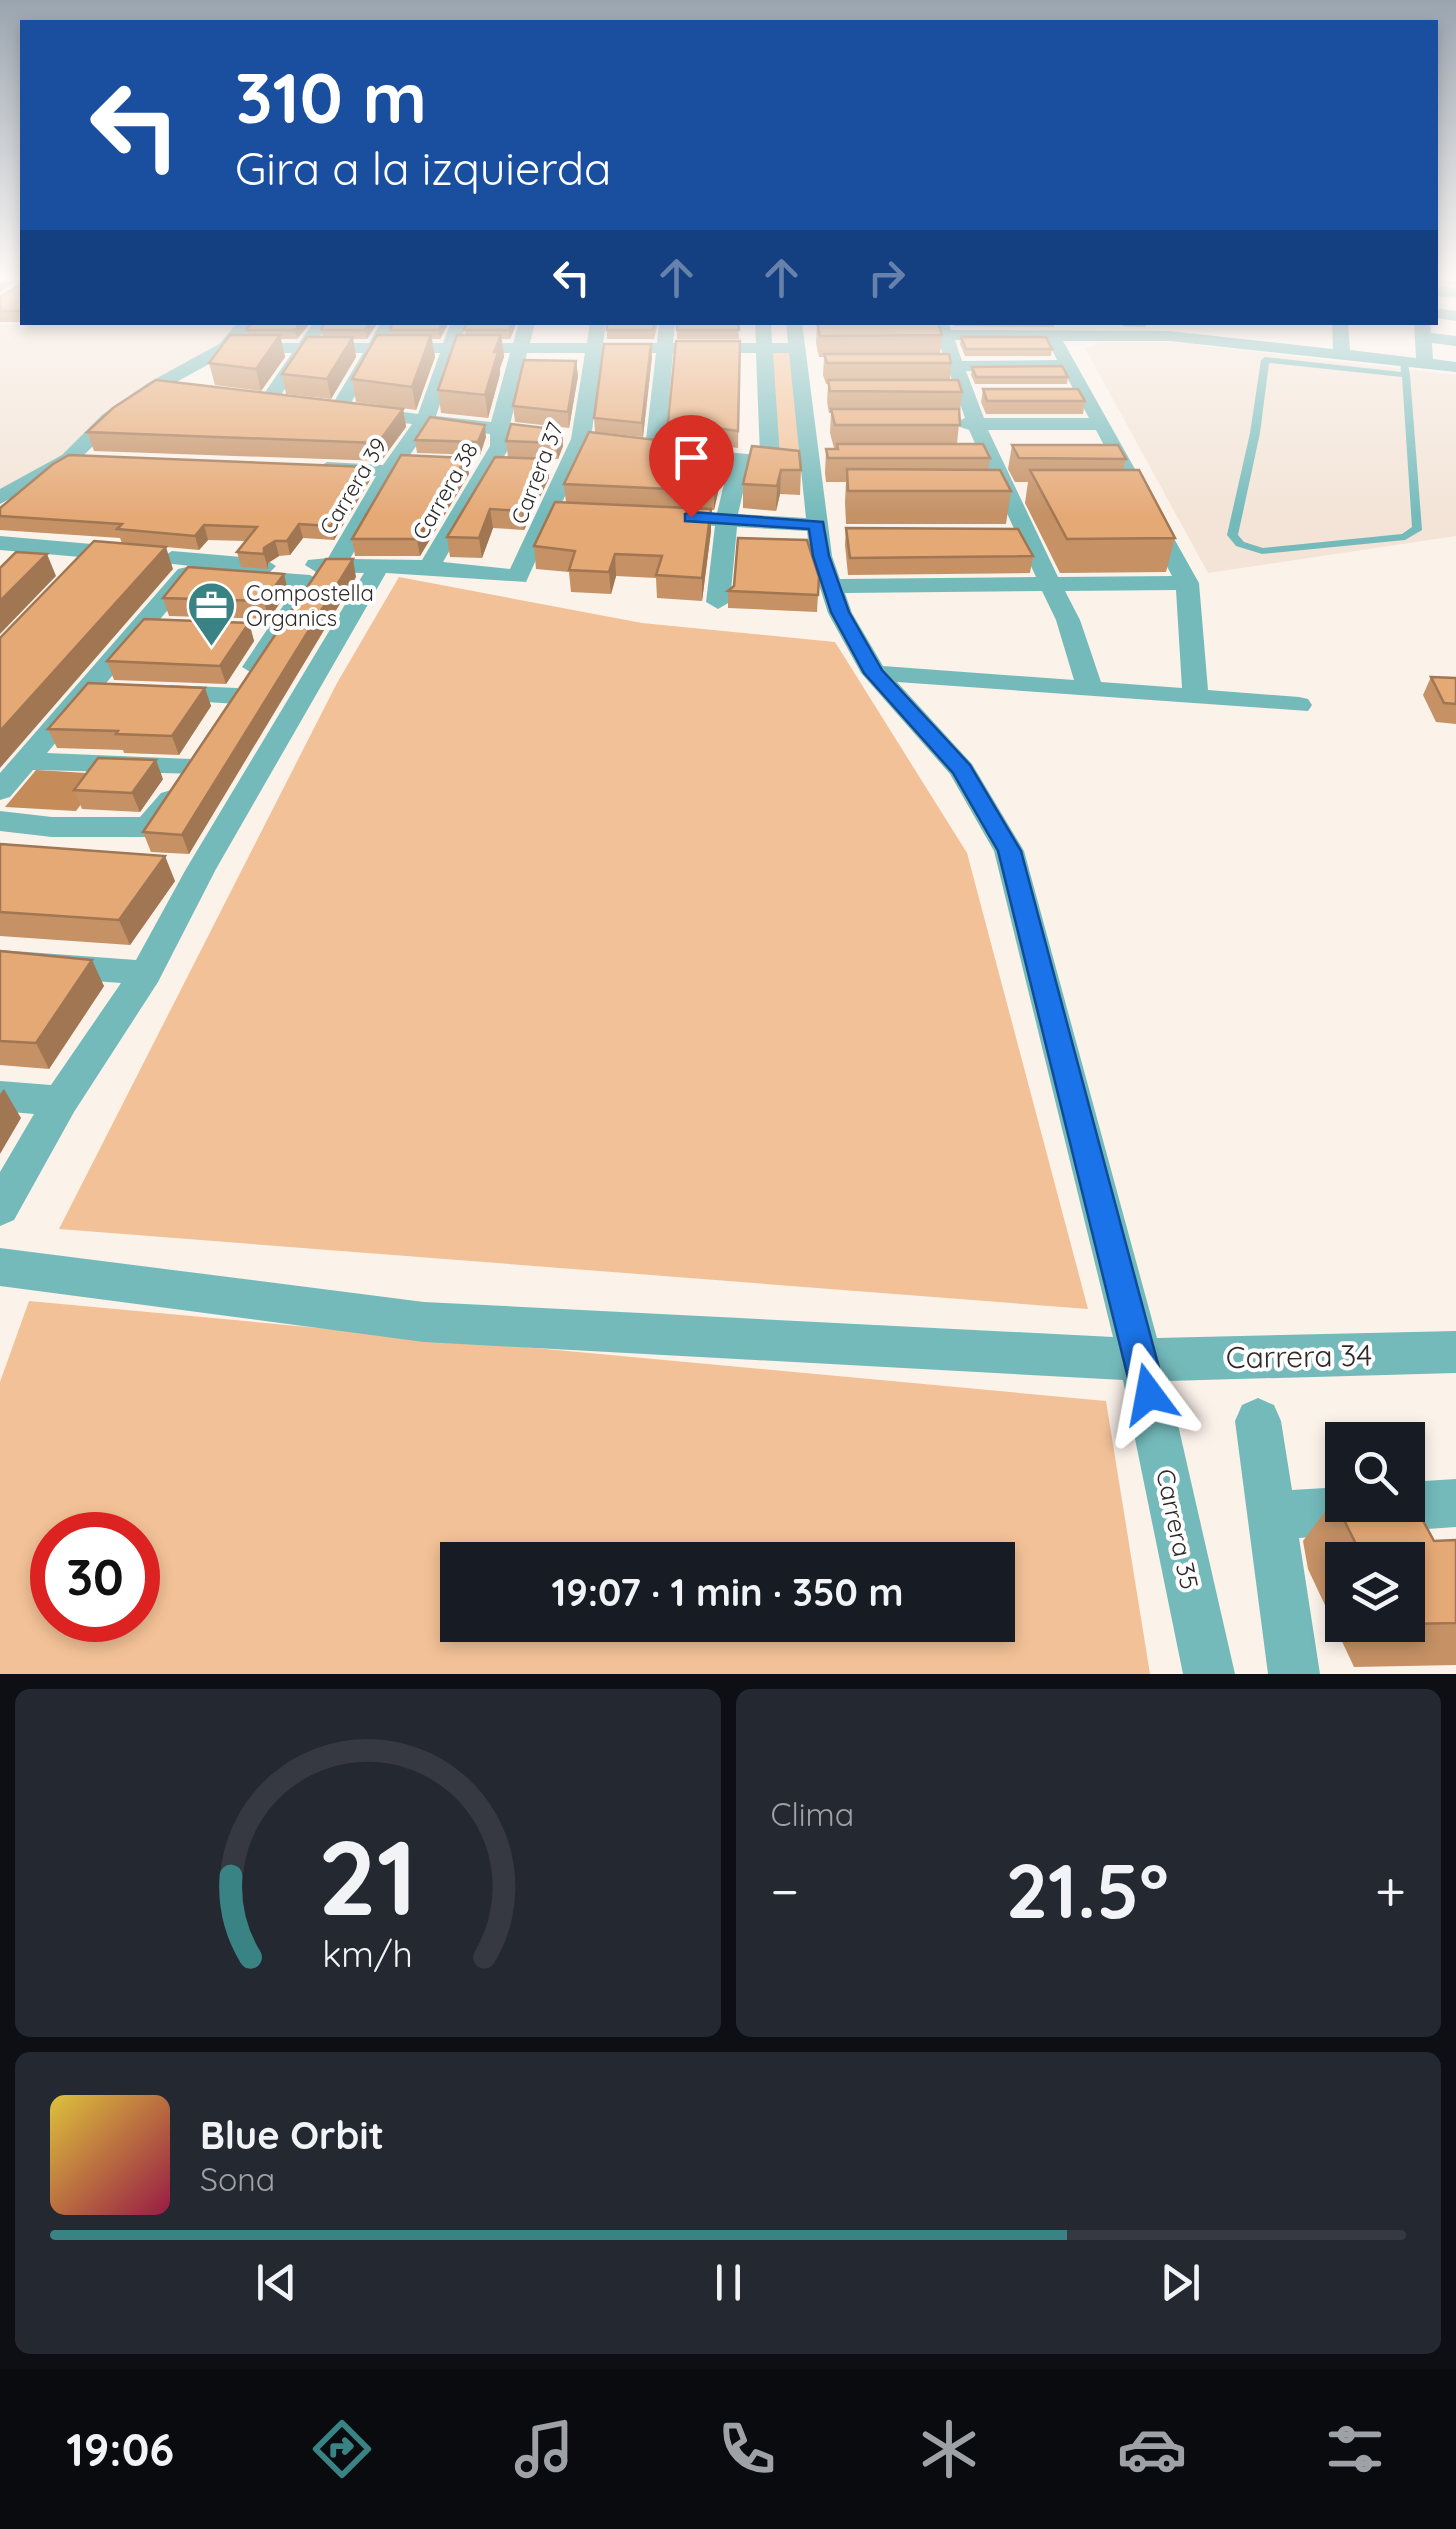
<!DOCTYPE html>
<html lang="es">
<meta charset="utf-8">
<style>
:root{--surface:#171b24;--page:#242831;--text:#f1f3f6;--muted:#9ea1a6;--line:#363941;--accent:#3a8384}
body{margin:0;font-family:Quicksand,sans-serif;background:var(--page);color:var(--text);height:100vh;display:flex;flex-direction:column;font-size:38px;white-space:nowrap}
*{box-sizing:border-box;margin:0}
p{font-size:32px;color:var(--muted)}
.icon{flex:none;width:55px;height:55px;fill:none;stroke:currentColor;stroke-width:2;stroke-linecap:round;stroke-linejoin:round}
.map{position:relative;height:1674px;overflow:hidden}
.panel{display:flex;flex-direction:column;gap:15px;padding:15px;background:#0d0f14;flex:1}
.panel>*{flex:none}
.banner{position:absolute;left:20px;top:20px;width:1418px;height:305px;border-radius:0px;box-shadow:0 5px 15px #0003;background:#1a4fa0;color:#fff;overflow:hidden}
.buttons{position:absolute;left:1325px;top:1422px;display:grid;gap:20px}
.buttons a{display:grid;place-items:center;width:100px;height:100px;border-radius:0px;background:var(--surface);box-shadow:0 5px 15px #0003;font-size:50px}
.speed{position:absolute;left:30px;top:1512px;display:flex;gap:20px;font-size:50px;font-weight:700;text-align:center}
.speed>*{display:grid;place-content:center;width:130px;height:130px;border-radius:50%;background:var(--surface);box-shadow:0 5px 15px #0003;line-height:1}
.speed .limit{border:15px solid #d22;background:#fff;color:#111}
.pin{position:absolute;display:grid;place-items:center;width:85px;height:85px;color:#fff;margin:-102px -42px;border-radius:50% 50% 50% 0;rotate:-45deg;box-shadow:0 0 10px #0007}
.pin .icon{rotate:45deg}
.me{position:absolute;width:110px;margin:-55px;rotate:347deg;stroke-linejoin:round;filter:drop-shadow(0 0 8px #0008)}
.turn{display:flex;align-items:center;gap:35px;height:210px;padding:0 50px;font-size:45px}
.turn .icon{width:130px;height:130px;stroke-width:2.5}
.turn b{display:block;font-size:70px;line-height:85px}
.lanes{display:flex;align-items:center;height:95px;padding:0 50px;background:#0003;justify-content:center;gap:50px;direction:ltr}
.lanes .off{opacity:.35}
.big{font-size:75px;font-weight:800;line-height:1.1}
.panel .tile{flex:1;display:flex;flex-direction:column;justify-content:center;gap:15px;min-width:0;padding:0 35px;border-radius:15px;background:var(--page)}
.panel .dial{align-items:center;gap:0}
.dial svg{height:260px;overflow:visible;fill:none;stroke:var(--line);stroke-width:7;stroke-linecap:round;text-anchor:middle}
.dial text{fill:var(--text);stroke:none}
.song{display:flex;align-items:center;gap:30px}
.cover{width:120px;height:120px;border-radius:15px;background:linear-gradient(135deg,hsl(50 70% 55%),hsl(340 70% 35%))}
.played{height:10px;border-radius:5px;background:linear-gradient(90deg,var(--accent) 75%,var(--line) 75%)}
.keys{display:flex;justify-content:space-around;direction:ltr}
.heat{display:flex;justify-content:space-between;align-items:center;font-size:55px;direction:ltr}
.panel .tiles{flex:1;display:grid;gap:15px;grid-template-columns:1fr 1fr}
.tile:last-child{grid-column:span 2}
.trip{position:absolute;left:440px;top:1542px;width:575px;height:100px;border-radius:0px;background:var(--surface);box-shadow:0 5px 15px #0003;font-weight:800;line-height:100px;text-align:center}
.tabs{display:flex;height:160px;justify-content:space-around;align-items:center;background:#090b0e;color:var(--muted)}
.tabs .icon{width:70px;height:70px}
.tabs .current{color:var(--accent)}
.tabs b{font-size:45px;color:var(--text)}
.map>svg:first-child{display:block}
.built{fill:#f3e4d7}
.green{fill:#f2c197;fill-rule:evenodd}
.water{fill:#c58c59}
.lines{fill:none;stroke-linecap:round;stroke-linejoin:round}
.lane{fill:#74babb;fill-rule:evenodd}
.street{fill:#74babb;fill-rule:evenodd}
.wall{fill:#c59165;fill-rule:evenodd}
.shaded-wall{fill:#a07653}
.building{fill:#e5a976;stroke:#a07653;stroke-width:2.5}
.route{fill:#1a73e8;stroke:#114b97;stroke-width:2.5}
.labels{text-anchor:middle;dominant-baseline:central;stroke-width:8;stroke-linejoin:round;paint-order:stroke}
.far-street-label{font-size:22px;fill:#2e2a28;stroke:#fff}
.far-poi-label{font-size:22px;fill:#2e2a28;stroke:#fff;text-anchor:start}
.street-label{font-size:25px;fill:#2e2a28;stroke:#fff}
.near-street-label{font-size:30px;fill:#2e2a28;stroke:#fff}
</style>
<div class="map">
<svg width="1456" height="1674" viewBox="0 0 1456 1674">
<rect width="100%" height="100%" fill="#fbf2ea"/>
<g class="built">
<polygon points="245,323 226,349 147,396 47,470 0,495 0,325"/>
<polygon points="1100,343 1179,343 1456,375 1456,536 1208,573 1085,348"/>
</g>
<g class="green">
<polygon points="765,351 794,351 805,461 772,458"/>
<polygon points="399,577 642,623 835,642 967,853 1088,1309 59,1229 337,683"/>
<path d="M29 1301 1106 1401 1150 1674H0V1382ZM52 1535H138V1620H52ZM458 1560H998V1625H458Z"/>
</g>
<polygon class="water" points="36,770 104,774 76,811 5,807"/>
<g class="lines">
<path class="lane" d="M1265 357 1401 372 1400 361 1407 359 1410 375 1422 530 1405 540 1262 554 1236 546 1227 535 1250 433 1261 360ZM1269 363 1402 377 1412 527 1402 534 1263 548 1244 542 1238 535 1260 433Z"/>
<g class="street">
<polygon points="1435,286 1456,288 1456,298 1435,296"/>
<polygon points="1435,308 1456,311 1456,321 1435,318"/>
<polygon points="238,322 255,322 231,352 160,391 116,423 76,463 0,504 0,489 62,455 102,415 148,383 219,344"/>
<path d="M314 322H330L316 343H369L381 322H397L385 343H443L451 322H467L460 343H513L519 322H535L530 343H587L590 322H606L603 343H657L659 322H675L673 343H756L755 322H771L772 343H788L786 322H802L832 556 840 579 1036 577 969 430 951 424 965 418 949 371 928 366 945 361 938 340 898 338V332L935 330 932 322H948L951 330 1169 331 1333 349 1332 322H1348L1350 350 1416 358 1414 322H1430L1431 333 1456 336V346L1432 343 1433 359 1456 362V372L1169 341H1063L1199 583 1208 690 1299 697 1308 699 1312 705 1308 711 897 682 972 764 1024 851 1157 1338 1456 1331V1373L1168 1381 1235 1674H1183L1123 1380 424 1342 0 1286V1248L424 1302 1113 1337 994 851 950 774 861 673 828 613 810 556 807 531 737 527 730 602 718 609 706 602 715 526 672 523 661 517 672 511 717 513 729 463 676 456V448L760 455 756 353H673L665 448 655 454 645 448 656 353H602L591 439 526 582 386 573 216 869 158 982 74 1112 14 1220 0 1226V1172L34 1114 0 1111V1081L51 1085 121 983 0 974V950L136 960 186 869 364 573 316 572 305 565 308 560 328 558 376 476 327 474 317 468 327 462 383 465 412 424 366 419 357 413 366 407 418 414 440 353H379L347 410 338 416 329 410 363 353H309L274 405H262L259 401 292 353H245L237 348 245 343H299ZM955 340H1047L1057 360 962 361ZM457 353H510L491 422 436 416ZM527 353H585L571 439 510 569 443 562 510 446 509 436 548 441 558 435 548 429 510 425ZM773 353H789L806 518 738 514 749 466 786 470 796 464 780 457ZM1063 370 1089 418H984L966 371ZM430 426 490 434V446L422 560 350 559 399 471ZM988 430H1096L1172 576 1058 577ZM1176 590 1182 688 1101 682 1080 620 1065 591ZM1042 591 1056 620 1074 680 883 666 852 613 845 593Z"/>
<polygon points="0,536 126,547 137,554 126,561 0,550"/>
<polygon points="172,551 265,559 276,566 270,572 310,575 322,582 264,672 255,675 242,667 295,588 243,583 232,576 238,570 194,567 203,573 200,578 194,579 47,753 191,759 201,762 205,768 201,774 33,770 10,797 0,800 0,773 178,569 191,566 164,563 161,558"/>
<polygon points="170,685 237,688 250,696 237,704 161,699 157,693"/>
<polygon points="171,790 181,793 185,799 159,834 148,837 52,837 0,831 0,811 52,817 140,817 161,793"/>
<polygon points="1258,1398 1274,1405 1281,1421 1292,1490 1342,1487 1342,1505 1408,1505 1408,1482 1456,1479 1456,1527 1299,1538 1320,1674 1268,1674 1235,1421 1242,1405"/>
</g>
</g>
<g class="wall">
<polygon points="22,281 22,322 0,322 0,296 20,285"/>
<polygon points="1435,281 1456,281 1456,285 1435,282"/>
<polygon points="252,322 311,322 297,339 281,339 285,357 261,391 215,385 209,363 247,335 246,330"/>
<polygon points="378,322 367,339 353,339 356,357 331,399 286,394 282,374 323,337 321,330"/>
<polygon points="449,322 440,339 432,339 435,357 416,410 356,402 352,379 391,335 390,330"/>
<polygon points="466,322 517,322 510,339 502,339 504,357 500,368 500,374 488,418 441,413 438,390 465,335"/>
<polygon points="538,322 588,322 586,325 538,324"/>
<polygon points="658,322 654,339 607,339 607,330"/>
<polygon points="677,322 738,322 739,339 677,339"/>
<polygon points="812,322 938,322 942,335 940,354 951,363 950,380 962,392 957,444 990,458 988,470 1011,491 1006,524 846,524 845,502 846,482 826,482 825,473 826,449 834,448 830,433 831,413 829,413 827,402 828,384 826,384 823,375 824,357 819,357 816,343 817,325 812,325"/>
<polygon points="951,322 1054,322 1054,327 954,326"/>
<polygon points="1119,322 1146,322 1145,327 1123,326"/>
<polygon points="961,337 1052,349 1051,356 965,356 960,344"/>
<polygon points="740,341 738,448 669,440 668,422"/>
<polygon points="652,357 643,437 595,432 594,418"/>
<polygon points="576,361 578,376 569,428 515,422 513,406"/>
<polygon points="972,367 1068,377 1067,384 975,384 971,375"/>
<polygon points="983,389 1085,401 1083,414 986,414 981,402"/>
<polygon points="403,409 406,427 381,461 94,451 87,432"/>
<polygon points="562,430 563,446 558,459 508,457 506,441"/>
<polygon points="486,437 480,455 417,453 415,440"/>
<polygon points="1012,445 1126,459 1123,470 1175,538 1166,572 1060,573 1025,503 1028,482 1015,482 1008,469"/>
<polygon points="752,446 801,470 800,495 780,494 776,511 743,508 743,484"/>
<polygon points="466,458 469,474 420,556 355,556 352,539"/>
<polygon points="547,459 549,478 524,530 493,528 482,558 450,557 447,537"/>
<polygon points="724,466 714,510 711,510 711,531 702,601 657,598 656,578 616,576 611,594 571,592 569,572 536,569 534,546 566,503 564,484"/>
<polygon points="367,467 370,480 334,540 303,538 290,555 279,556 268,563 268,569 241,567 237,552 246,541 208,540 199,550 122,543 120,538 0,530 0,508"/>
<polygon points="846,528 1033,556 1030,573 848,575 845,545"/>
<polygon points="284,574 288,591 269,619 169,616 163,598"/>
<polygon points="356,577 189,854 151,852 143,832"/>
<polygon points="819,577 817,612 728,608 728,591"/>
<polygon points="249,623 254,641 226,684 114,680 107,661"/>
<polygon points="1431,677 1456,678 1456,724 1436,722 1423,695"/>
<polygon points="205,688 211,706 179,755 124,753 123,750 57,748 48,729"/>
<polygon points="163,779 140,812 82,809 74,790"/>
<polygon points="0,844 175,881 130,945 0,936"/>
<polygon points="0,951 104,986 49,1069 0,1065"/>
<path d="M1339 1493 1434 1541 1456 1540V1665L1354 1667 1308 1569 1303 1541ZM1342 1560H1408V1625H1342Z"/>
</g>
<g class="shaded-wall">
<polygon points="0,281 16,281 0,292"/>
<polygon points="301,322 311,322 297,339 295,330"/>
<polygon points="370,322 378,322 367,339 365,330"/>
<polygon points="443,322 449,322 440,339 439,330"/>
<polygon points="512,322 517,322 510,339 509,330"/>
<polygon points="280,335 285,357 261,391 256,369"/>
<polygon points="431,335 435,357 416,410 412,387"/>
<polygon points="501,335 504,357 500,368 500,374 488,418 485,395 494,352"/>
<polygon points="353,337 356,357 331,399 327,379"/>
<polygon points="651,344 652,357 643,437 642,423"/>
<polygon points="576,361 578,376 569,428 568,412"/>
<polygon points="403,409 406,427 381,461 378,443"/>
<polygon points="485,425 486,437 480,455 478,442"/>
<polygon points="562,430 563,446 558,459 556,443"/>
<polygon points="724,448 724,466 714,510 714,491"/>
<polygon points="466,458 469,474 420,556 417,539"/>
<polygon points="547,459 549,478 524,530 522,511"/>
<polygon points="367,467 370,480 334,540 331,526"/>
<polygon points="781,470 780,494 776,511 777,486"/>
<polygon points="490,509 493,528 482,558 479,538"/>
<polygon points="711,509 711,531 702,601 702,578"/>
<polygon points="299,524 303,538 290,555 287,541"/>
<polygon points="204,525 208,540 199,550 195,536"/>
<polygon points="275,541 279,556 268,563 268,569 264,554 264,548"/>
<polygon points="166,547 173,569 0,768 0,731"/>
<polygon points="47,554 56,576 0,634 0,601"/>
<polygon points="615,554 616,576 611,594 609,572"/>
<polygon points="353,559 356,577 189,854 182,835"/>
<polygon points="284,574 288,591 269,619 264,601"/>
<polygon points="249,623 254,641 226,684 220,666"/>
<polygon points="205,688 211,706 179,755 172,736"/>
<polygon points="156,760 163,779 140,812 132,793"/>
<polygon points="165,856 175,881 130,945 119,920"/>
<polygon points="92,960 104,986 49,1069 36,1043"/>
<polygon points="4,1089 21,1118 0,1154 0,1094"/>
</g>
<g class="building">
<polygon points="20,281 22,281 22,311 0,311 0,297 20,285"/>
<polygon points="252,322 301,322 295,330 246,330"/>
<polygon points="325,322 370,322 365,330 321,330"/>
<polygon points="393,322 443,322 439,330 390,330"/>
<polygon points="466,322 512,322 509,330 464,330"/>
<polygon points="607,322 655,322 653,330 607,330"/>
<polygon points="677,322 738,322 739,330 677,330"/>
<polygon points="817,322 938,322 942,335 820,336"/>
<polygon points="230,335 280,335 256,369 209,363"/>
<polygon points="377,335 431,335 412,387 352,379"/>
<polygon points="457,335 501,335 494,352 498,352 485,395 438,390"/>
<polygon points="307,337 353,337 327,379 282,374"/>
<polygon points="961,337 1046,337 1052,349 966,349"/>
<polygon points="676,341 740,341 738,431 668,422"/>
<polygon points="604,344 651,344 642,423 594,418"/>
<polygon points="824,354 949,354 951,363 827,363"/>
<polygon points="524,360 576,361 568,412 513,406"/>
<polygon points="1062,366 1068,377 976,377 972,367"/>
<polygon points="156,380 403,409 378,443 87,432 113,408"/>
<polygon points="828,380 958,380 962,392 830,391"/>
<polygon points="983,389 1078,389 1085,401 987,401"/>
<polygon points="831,409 959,409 960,425 835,425"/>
<polygon points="430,417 485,425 478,442 415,440"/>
<polygon points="511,424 562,430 556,443 506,441"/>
<polygon points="589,432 724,448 714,491 564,484"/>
<polygon points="837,444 983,444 990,458 828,458 826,449 838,449"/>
<polygon points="1012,445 1118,445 1126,459 1019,458"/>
<polygon points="752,446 799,451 801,470 781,470 777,486 743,484"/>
<polygon points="69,455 367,467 331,526 299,524 287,541 275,541 264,548 264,554 237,552 257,527 204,525 195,536 117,529 122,524 0,516 0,508 53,464"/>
<polygon points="401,455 466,458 417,539 352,539"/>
<polygon points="495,457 547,459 522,511 490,509 479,538 447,537"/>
<polygon points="847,469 1000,470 1011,491 848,491"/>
<polygon points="1030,470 1139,470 1175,538 1067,539"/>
<polygon points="555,502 711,509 702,578 656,575 662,556 615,554 609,572 569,570 575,551 534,546"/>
<polygon points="846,528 1018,529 1033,556 850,558"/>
<polygon points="738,538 807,540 819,577 818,595 728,591 734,586"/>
<polygon points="94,541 166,547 0,731 0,638"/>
<polygon points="16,552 47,554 0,601 0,568"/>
<polygon points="326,559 353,559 182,835 143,832"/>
<polygon points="188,567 284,574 264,601 163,598"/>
<polygon points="144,619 249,623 220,666 107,661"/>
<polygon points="1431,677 1456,678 1456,704 1444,703"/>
<polygon points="88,683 205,688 172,736 116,734 118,731 48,729"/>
<polygon points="98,758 156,760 132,793 74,790"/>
<polygon points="0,844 165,856 119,920 0,912"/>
<polygon points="0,951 92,960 36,1043 0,1041"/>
<polygon points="1339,1493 1342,1493 1342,1505 1408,1505 1408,1493 1434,1541 1456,1540 1456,1623 1408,1624 1408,1560 1364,1560 1345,1522"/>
</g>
<linearGradient id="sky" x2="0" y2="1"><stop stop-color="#9aa4af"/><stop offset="0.54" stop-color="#fdf9f6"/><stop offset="1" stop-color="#fdf9f6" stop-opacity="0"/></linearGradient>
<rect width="1456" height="516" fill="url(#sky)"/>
<polygon class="route" points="691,512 823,522 829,556 849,612 882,670 970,765 1021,851 1166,1394 1161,1406 1149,1411 1137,1406 1132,1394 998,851 953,773 864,673 831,612 813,556 809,529 685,521 685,514"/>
<defs>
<symbol id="office-pin" viewBox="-11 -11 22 30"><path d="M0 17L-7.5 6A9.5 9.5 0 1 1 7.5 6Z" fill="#3a8384" stroke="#fff"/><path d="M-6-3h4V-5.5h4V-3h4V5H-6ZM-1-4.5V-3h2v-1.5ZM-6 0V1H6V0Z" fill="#fff"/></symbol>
</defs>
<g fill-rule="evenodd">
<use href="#office-pin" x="184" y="578" width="55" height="75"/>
</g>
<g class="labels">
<g class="far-street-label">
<text transform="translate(537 473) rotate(-69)">Carrera 37</text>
<text transform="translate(353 486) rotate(-59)">Carrera 39</text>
<text transform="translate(445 491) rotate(-60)">Carrera 38</text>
</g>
<g class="far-poi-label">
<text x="246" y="593">Compostella<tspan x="246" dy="25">Organics</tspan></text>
</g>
<g class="street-label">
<text transform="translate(1178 1529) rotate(78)">Carrera 35</text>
</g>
<g class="near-street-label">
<text transform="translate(1299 1356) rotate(-1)">Carrera 34</text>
</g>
</g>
</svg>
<div class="buttons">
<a><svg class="icon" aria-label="search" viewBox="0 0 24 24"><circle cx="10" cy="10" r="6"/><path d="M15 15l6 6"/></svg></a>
<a><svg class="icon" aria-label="layers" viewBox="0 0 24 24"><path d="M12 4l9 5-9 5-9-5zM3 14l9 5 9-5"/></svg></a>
</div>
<div class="speed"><div class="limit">30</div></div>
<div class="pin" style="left:691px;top:517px;background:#d93025"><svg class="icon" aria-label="arrive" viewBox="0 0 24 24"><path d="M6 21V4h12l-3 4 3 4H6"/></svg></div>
<svg class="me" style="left:1149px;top:1394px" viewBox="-20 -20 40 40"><path d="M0-17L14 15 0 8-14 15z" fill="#1a73e8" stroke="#fff" stroke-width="4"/></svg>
<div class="trip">19:07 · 1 min · 350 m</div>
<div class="banner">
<div class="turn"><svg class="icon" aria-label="left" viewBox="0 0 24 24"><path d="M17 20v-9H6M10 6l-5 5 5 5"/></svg><div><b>310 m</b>Gira a la izquierda</div></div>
<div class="lanes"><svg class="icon" aria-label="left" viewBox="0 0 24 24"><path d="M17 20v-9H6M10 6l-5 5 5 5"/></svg><svg class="icon off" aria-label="ahead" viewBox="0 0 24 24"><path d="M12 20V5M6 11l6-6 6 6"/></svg><svg class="icon off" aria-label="ahead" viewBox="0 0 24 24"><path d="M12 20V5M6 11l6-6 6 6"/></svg><svg class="icon off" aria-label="right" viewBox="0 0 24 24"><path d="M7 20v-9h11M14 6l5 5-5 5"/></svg></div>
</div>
</div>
<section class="panel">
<div class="tiles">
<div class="tile dial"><svg viewBox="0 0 100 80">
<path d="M14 69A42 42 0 1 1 86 69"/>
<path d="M14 69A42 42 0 0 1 8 44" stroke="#3a8384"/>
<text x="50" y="56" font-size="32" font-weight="700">21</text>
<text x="50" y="72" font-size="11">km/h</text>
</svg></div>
<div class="tile"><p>Clima</p>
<div class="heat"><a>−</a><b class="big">21.5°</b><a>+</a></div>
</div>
<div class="tile">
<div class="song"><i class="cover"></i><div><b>Blue Orbit</b><p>Sona</p></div></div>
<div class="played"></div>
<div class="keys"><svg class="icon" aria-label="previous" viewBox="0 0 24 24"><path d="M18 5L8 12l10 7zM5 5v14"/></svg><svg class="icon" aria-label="pause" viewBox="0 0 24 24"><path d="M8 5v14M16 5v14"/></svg><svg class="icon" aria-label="next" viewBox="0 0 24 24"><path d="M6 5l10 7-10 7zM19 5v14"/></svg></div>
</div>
</div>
</section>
<nav class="tabs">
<b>19:06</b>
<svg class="icon current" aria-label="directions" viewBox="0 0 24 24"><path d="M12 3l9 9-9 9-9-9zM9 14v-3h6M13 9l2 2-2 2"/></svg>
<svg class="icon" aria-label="music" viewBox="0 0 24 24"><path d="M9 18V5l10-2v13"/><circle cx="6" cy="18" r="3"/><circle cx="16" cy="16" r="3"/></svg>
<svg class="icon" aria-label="phone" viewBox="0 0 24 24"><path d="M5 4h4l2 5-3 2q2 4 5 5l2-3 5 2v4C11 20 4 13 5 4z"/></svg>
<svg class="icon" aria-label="climate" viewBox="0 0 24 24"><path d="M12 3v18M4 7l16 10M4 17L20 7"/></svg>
<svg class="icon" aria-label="car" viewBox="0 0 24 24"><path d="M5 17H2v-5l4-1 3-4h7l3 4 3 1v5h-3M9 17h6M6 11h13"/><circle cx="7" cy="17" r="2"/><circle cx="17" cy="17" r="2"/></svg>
<svg class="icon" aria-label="filters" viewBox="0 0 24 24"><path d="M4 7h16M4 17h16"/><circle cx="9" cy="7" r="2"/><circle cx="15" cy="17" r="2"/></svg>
</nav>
